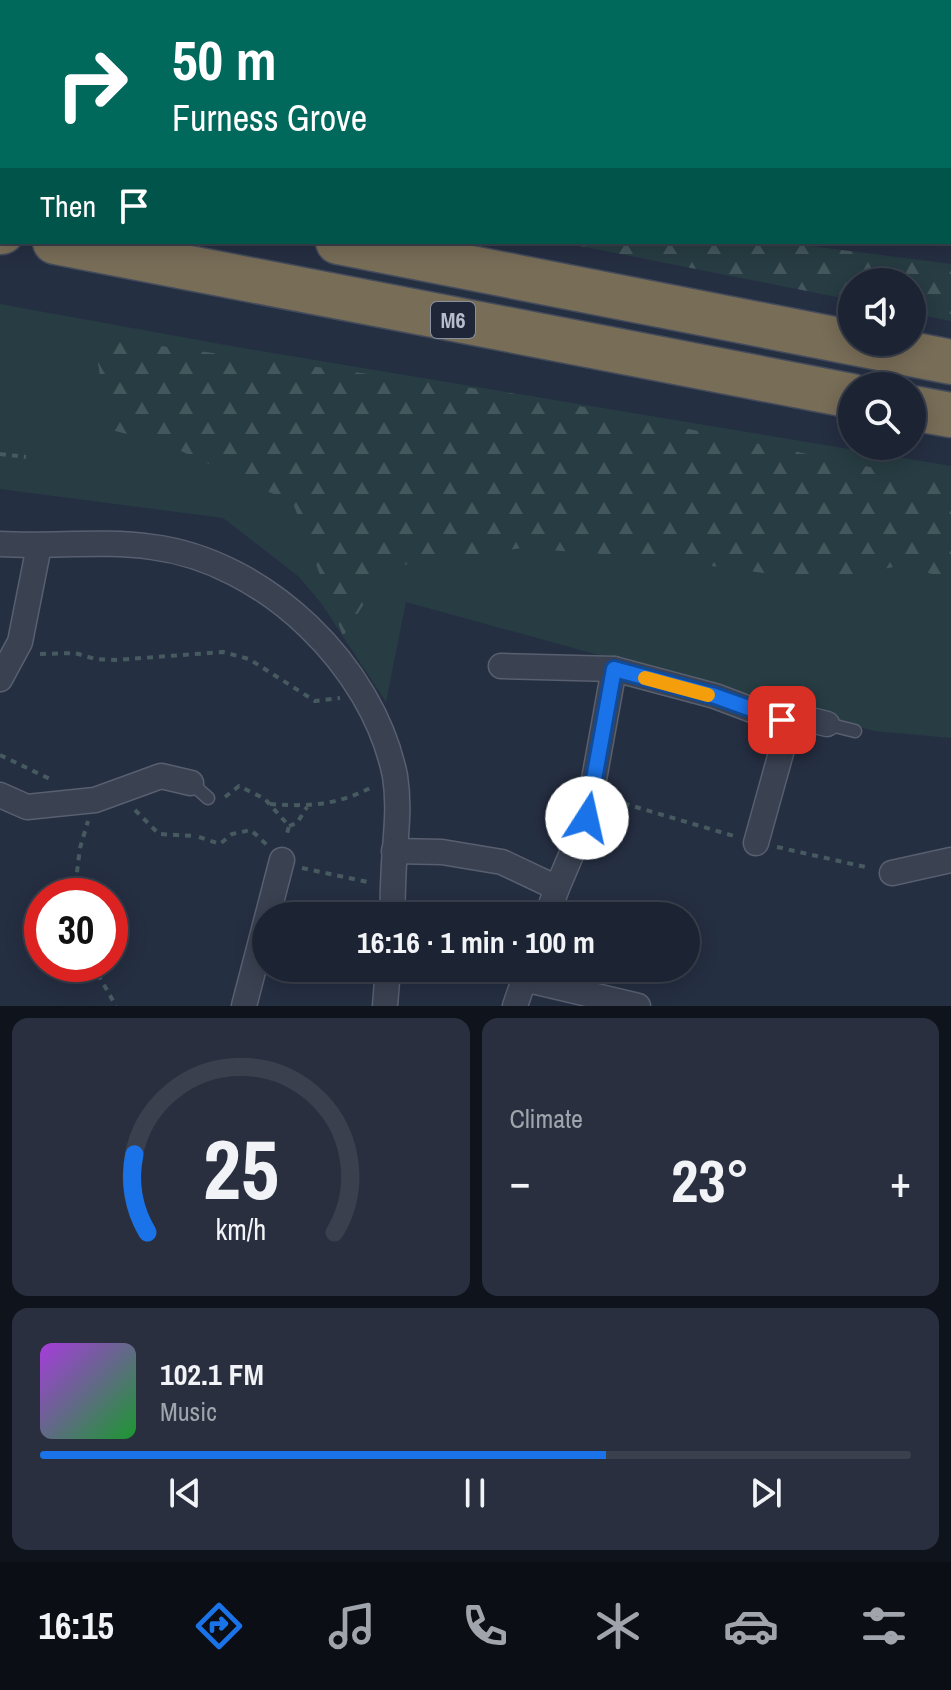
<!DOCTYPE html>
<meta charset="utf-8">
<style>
:root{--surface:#1c2332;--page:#292f3e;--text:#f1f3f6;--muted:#a0a4ac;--line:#3a404d;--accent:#1a73e8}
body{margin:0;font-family:"Archivo Narrow",sans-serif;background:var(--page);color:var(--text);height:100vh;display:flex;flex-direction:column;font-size:30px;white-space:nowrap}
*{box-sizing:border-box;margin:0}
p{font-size:26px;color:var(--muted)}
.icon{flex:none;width:44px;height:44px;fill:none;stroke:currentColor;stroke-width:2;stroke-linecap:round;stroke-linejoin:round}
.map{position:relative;height:1006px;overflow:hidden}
.sheet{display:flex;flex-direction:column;gap:12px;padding:12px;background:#0f131c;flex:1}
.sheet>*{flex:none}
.hud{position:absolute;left:0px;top:0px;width:952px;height:244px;box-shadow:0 4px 20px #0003,0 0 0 2px var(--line);background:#00695c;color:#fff;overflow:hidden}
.buttons{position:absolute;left:838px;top:268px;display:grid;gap:16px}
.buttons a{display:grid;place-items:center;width:88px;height:88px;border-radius:50%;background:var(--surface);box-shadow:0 4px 20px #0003,0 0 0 2px var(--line);font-size:40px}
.speed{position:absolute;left:24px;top:878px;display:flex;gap:16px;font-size:40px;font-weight:700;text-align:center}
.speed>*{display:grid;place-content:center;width:104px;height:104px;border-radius:50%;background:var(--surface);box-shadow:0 4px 20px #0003,0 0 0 2px var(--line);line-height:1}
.speed .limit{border:12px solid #d22;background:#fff;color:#111}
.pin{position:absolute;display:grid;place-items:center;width:68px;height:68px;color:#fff;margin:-34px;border-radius:16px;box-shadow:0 4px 12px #0006}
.me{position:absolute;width:88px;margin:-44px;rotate:10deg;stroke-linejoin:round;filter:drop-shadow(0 0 6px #0008)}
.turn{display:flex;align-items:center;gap:28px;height:168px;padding:0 40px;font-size:36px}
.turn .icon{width:104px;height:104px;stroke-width:2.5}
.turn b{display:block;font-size:56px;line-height:68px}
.then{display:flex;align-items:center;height:76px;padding:0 40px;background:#0003;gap:16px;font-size:30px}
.big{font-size:60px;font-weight:700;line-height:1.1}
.sheet .tile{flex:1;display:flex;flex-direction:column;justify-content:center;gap:12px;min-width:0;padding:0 28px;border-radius:16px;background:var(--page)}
.sheet .dial{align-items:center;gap:0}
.dial svg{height:208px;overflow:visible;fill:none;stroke:var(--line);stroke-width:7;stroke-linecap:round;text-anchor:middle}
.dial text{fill:var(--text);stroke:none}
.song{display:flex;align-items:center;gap:24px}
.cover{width:96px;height:96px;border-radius:12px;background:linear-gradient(135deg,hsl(280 70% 55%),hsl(130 70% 35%))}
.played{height:8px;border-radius:4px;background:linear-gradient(90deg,var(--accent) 65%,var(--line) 65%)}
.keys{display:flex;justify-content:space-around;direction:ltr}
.heat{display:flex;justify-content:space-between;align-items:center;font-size:44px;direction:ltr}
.sheet .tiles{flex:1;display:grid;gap:12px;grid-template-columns:1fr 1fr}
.tile:last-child{grid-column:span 2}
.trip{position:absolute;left:252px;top:902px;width:448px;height:80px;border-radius:40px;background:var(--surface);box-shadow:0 4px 20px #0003,0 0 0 2px var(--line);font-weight:700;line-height:80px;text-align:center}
.tab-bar{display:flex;height:128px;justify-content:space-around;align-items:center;background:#0b0e14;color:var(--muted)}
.tab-bar .icon{width:56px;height:56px}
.tab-bar .selected{color:var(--accent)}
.tab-bar b{font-size:36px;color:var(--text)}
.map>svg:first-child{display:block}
.green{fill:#273d43}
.forest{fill:url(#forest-firs)}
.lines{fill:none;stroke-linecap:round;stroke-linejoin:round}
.service-casing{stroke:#585f6f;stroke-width:15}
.minor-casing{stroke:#585f6f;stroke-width:27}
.motorway-casing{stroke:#444c5c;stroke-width:47}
.path{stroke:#465a5f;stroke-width:4;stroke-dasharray:6 6;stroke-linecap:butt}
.service{stroke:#3a4151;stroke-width:12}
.minor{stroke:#3a4151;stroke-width:24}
.motorway{stroke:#786d57;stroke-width:44}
.route-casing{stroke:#114b97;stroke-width:20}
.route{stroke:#1a73e8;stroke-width:14}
.slow{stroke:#f59e0b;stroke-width:14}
.labels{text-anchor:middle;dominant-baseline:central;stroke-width:8;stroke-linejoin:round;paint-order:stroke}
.shield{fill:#1e2637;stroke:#89909f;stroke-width:2}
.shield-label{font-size:22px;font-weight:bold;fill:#b7bdcc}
</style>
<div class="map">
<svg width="951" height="1006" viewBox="0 0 951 1006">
<defs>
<pattern id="forest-firs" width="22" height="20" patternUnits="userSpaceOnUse" patternTransform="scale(2)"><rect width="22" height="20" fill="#273d43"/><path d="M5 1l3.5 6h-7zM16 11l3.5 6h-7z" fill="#44575d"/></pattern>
</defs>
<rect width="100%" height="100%" fill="#252f42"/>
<polygon class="green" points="0,304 237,347 951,466 951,738 874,731 406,602 386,702 321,603 299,577 223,518 0,489"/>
<g class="forest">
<polygon points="560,242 780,242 951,264 951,321 912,313 912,282 852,282 852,300"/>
<polygon points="94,337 531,396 951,484 951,580 903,565 824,581 644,557 522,548 388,567 343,636 293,503 168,445 108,429"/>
</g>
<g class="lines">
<defs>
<g id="service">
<polyline points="827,724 855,731"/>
<polyline points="191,783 208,798"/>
</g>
<g id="minor">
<path d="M0 544C51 547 102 540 152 547 265 561 373 666 395 776 399 801 397 824 395 849 393 871 393 894 392 916"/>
<polyline points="501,666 614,669 715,696 789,724 756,843"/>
<polyline points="0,679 20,642 39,546"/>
<polyline points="789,724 811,720 827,724"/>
<polyline points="0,795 27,807 95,800 161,776 191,783"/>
<polyline points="394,851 442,852 502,862 557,888 587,818 614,669"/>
<polyline points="892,873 951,860"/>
<polyline points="547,916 557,888"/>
<polyline points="524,979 638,1006"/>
<polyline points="244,1006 282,860"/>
<polyline points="385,1006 388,968"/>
<polyline points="515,1006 528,968"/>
</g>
<g id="motorway">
<polyline points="0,177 2,178"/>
<polyline points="0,231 2,232"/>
<polyline points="55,242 852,396"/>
<polyline points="338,242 951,362"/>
<polyline points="912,408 951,415"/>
</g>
</defs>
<use href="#service" class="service-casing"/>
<use href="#minor" class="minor-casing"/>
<use href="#motorway" class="motorway-casing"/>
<g class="path">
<polyline points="0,454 26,457"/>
<polyline points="40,654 75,653 95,659 115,660 223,652 249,659 315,701 340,698"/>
<polyline points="0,755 52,780"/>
<polyline points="225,797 239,786 265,799 289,826 286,838"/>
<polyline points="612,800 734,836"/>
<path d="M270 804C310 807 338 805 374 786"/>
<polyline points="135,810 159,834 194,836"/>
<polyline points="289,826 297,823 307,807"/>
<polyline points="199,837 220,844 232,834 251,830 267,845"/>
<polyline points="777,847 870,868"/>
<polyline points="302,868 372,883"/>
<polyline points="74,896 80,848 88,821"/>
<polyline points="92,964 116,1006"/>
</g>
<use href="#service" class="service"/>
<use href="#minor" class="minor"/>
<use href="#motorway" class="motorway"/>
</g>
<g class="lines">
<defs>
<polyline id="route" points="587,818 614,669 715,696 782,720"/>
</defs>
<use href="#route" class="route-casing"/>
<use href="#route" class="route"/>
<polyline class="slow" points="645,678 708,695"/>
</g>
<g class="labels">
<rect class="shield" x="431" y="302" width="44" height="36" rx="6"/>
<g class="shield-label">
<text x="453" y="320">M6</text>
</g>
</g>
</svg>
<div class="buttons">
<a><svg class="icon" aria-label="sound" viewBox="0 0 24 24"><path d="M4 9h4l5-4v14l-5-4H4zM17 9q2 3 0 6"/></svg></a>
<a><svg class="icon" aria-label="search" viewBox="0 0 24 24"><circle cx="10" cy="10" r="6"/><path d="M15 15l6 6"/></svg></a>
</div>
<div class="speed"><div class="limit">30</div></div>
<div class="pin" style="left:782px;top:720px;background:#d93025"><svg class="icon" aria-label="arrive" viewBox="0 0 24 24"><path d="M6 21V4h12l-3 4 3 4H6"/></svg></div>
<svg class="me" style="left:587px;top:818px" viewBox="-20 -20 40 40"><circle r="19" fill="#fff"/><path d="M0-13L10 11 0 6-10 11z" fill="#1a73e8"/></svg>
<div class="trip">16:16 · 1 min · 100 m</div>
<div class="hud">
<div class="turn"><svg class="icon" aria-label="right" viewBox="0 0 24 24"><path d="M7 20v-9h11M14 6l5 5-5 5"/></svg><div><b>50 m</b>Furness Grove</div></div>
<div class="then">Then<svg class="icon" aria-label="arrive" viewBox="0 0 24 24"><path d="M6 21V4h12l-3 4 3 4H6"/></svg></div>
</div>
</div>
<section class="sheet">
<div class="tiles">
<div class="tile dial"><svg viewBox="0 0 100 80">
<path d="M14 69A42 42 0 1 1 86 69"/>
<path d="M14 69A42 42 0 0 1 9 39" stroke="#1a73e8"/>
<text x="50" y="56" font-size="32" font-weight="700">25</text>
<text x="50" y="72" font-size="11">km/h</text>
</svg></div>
<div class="tile"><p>Climate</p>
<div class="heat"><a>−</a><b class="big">23°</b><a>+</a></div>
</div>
<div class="tile">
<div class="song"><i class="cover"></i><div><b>102.1 FM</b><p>Music</p></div></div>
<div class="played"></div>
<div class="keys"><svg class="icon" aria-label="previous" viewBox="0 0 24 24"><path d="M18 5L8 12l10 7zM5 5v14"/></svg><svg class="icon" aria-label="pause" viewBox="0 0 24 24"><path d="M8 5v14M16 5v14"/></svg><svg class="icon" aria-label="next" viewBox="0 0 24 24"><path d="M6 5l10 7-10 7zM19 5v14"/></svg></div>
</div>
</div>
</section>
<nav class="tab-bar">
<b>16:15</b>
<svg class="icon selected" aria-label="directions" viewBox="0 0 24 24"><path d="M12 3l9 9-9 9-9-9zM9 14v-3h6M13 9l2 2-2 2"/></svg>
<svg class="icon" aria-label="music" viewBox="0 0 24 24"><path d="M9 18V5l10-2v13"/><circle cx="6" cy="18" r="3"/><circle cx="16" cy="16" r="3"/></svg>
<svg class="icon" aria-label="phone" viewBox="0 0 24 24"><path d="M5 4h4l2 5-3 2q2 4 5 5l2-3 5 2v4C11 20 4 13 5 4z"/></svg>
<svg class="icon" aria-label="climate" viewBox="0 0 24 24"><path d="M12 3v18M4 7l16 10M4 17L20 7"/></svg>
<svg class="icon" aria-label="car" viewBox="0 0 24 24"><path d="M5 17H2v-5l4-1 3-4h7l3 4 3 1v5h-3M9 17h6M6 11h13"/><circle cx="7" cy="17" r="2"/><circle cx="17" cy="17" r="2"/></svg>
<svg class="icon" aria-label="filters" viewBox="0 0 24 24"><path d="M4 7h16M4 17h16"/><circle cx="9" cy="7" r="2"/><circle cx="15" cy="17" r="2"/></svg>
</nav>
